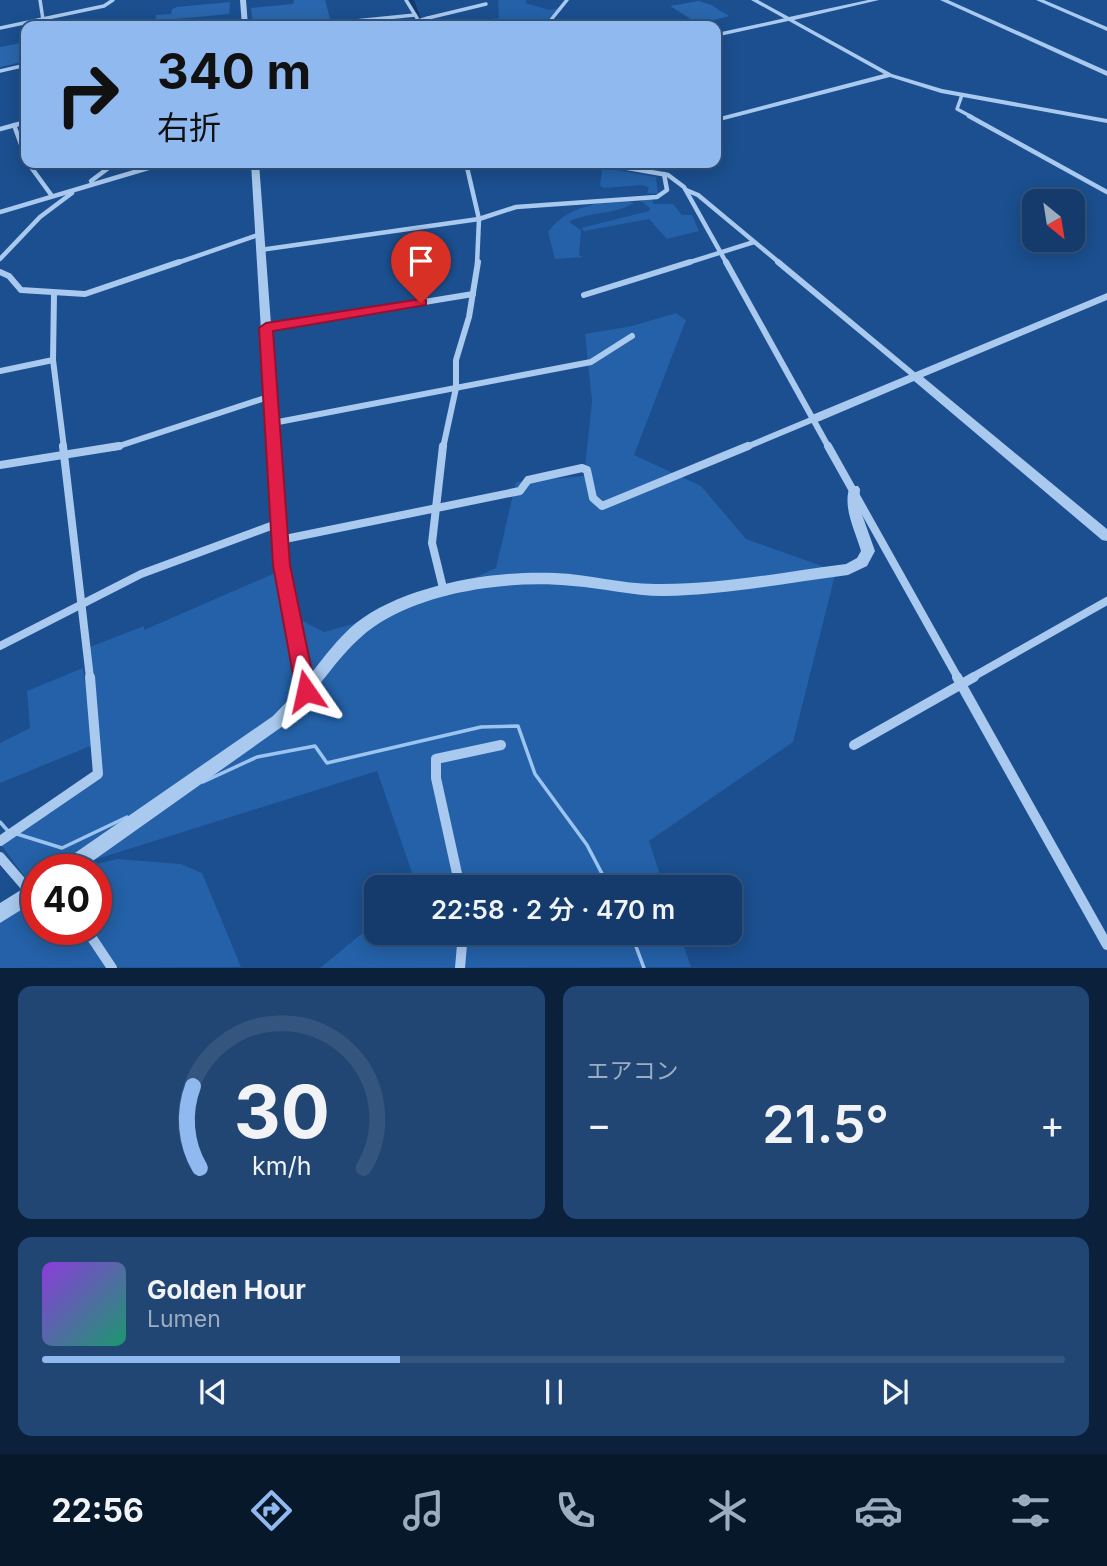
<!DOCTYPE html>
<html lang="ja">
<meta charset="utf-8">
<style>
:root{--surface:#143b6b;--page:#214673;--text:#f1f3f6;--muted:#9dadc1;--line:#33557e;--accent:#90b9f0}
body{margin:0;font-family:Inter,"Noto Sans JP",sans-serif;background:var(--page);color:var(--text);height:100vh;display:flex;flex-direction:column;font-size:26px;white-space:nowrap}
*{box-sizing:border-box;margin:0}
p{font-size:23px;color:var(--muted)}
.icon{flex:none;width:38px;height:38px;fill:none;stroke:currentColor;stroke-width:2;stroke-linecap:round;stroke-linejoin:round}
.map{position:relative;height:968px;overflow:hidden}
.drawer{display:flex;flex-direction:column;gap:18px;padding:18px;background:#0b203b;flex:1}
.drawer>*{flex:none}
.top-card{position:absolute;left:21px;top:21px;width:700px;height:147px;border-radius:14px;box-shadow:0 4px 18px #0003,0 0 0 2px var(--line);background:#90b9f0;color:#111;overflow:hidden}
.needle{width:46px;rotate:150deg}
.buttons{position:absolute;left:1022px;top:189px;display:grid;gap:14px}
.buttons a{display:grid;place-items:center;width:63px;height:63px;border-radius:14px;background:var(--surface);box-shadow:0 4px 18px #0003,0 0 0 2px var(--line);font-size:35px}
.speed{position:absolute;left:21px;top:854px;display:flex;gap:14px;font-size:35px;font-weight:700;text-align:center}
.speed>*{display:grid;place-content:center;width:91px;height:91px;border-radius:50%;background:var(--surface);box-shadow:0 4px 18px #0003,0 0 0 2px var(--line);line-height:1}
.speed .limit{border:10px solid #d22;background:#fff;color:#111}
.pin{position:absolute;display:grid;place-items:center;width:60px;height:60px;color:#fff;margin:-72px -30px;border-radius:50% 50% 50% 0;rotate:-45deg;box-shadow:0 0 7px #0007}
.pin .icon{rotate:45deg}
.me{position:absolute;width:77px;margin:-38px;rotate:349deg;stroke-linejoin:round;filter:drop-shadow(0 0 5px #0008)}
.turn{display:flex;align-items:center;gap:24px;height:147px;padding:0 21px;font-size:32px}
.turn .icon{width:91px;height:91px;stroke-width:2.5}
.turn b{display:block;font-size:49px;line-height:60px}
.big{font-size:52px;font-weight:600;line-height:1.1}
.drawer .tile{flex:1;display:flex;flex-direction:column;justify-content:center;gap:10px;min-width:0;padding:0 24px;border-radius:14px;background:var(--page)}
.drawer .dial{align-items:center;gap:0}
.dial svg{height:182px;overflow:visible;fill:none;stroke:var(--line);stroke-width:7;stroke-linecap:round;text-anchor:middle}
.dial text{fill:var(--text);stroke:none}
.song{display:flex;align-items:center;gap:21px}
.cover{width:84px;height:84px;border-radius:10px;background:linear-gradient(135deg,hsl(270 70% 55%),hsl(160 70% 35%))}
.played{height:7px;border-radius:4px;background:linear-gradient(90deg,var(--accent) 35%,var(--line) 35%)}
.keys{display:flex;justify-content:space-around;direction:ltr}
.heat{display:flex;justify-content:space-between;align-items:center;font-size:38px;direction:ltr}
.drawer .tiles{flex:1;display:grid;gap:18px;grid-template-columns:1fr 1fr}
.tile:last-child{grid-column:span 2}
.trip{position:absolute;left:364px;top:875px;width:378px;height:70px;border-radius:14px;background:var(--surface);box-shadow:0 4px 18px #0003,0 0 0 2px var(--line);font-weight:600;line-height:70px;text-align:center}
.tab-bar{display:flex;height:112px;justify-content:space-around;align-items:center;background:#08182b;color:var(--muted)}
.tab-bar .icon{width:49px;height:49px}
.tab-bar .selected{color:var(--accent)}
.tab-bar b{font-size:32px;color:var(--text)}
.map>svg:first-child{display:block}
.green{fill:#2461a8}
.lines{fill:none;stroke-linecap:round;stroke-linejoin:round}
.stream{stroke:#9cc4f0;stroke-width:3.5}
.river{fill:#123a6d;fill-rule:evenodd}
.building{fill:#2a66ad}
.minor-far4{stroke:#a9c9ee;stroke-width:3.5}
.minor-far3{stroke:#a9c9ee;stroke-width:4.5}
.minor-far2{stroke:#a9c9ee;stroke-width:6}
.minor-far1{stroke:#a9c9ee;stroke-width:8}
.minor{stroke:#a9c9ee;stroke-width:10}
.tertiary{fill:#a9c9ee;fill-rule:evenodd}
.route{fill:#e11d48;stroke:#92132f;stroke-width:2}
</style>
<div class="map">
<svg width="1107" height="968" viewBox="0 0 1107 968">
<rect width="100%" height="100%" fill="#1b4f8f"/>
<g class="green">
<polygon points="498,0 527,0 525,3 549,10 559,8 542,26 438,26 499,18"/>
<polygon points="605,168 656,177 658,194 647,193 649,188 643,185 604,188 600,186 602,169"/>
<polygon points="652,198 653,204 673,204 682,215 692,215 699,231 667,239 649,219 584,231 581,228 649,211 650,208 641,201"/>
<path d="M623 199 634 203C614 215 590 211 569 222L581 230 579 255 583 257 555 259 548 232C566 207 594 204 623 199Z"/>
<polygon points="676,313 686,320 634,455 701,486 746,539 836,571 793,742 649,841 664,887 417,887 377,771 62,870 37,870 37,884 32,887 0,843 101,774 87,648 144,626 144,630 282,570 289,614 324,632 400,611 496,568 516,482 584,476 592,401 585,334 632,326"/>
<polygon points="83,668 93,745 0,783 0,743 30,728 27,691"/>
<polygon points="117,859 181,864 202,873 241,967 0,968 0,920 37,892 37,929 96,929 96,870 72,870"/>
<polygon points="376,922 376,933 679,933 691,967 320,968"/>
</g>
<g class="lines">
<g class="stream">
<polyline points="203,782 257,757 315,746 327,763 481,727 518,726 535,774 587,845 609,887"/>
<polyline points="0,822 8,831"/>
<polyline points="17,834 62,848 127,817"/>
<polyline points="631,933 644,968"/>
</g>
<polygon class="river" points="406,0 414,0 422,21 416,21"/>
</g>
<g class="building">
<polygon points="294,0 325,0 330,19 291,26 253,26 251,8 293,4"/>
<polygon points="699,1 711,5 729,16 699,24 670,6"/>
<polygon points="230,2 229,14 176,19 175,23 155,25 156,15 171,14 172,9 177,7"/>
<polygon points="26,42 26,61 0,67 0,47"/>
</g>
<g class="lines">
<g class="minor-far4">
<polyline points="40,0 44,26"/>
<polyline points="406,0 417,18"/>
<polyline points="428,18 486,4"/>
<polyline points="305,26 415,15"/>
<polyline points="401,26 428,18 433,26"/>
<polyline points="546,26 567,0"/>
<polyline points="0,28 104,6 113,0"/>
<polyline points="716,35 789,19"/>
<polyline points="0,71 26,65"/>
<polyline points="962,95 957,109 972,117"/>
</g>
<g class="minor-far3">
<polyline points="969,116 1107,192"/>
<polyline points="14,125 26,158"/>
<polyline points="0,129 26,122"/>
<polyline points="28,163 52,196"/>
<polyline points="466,163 479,219 477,264"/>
<polyline points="599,163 668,175 684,187 727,264"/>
<polyline points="91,181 115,163"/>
<polyline points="686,190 698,195 781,264"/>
<polyline points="0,212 165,163"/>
<polyline points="260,250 479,219 516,207 657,197 667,190 664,174"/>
<polyline points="0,259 40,217 72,193"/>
<polyline points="174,264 258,235"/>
<polyline points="684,264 754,242"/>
</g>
<g class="minor-far2">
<polyline points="726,262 829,448"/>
<polyline points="778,262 915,376"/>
<polyline points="0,272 9,276 21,290 85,294 179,262"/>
<polyline points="54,294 53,360 64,448"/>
<polyline points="584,295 690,262"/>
<polyline points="266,328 473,294"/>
<polyline points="0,371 53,360"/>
<polyline points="273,423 591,362 632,336"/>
<polyline points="113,448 271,396"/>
<polyline points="443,448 456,388 456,360 469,317 478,262"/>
<polyline points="744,448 816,418"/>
</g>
<g class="minor-far1">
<polyline points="63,446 90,678"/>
<polyline points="443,446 432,543 444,592"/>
<polyline points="828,446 958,678"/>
<polyline points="0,465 119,446"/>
<polyline points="280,540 520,491 528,480 582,468 587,470 593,498 602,506 748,446"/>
<polyline points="0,646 141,574 279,523"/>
<polyline points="971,678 1107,601"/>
</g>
<g class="minor">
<polyline points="957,677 1107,945"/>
<polyline points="854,745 974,677"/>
<polyline points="0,841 98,774 90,677"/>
<polyline points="0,857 31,893"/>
<polyline points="460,887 436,778 436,759 501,745"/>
<polyline points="86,929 112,968"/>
<polyline points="460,968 463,933"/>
</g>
<g class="tertiary">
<polygon points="240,0 246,0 248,26 242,26"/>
<polygon points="751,0 758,0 789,17 868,0 879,0 794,20 892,74 942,89 1107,119 1107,123 941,93 890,77 716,122 716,118 884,74"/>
<polygon points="940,0 948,0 1107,71 1107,76"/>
<polygon points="1036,0 1044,0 1107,27 1107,31"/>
<path d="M251 163H259L289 566 310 675C324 657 338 638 356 623 405 585 493 570 555 573 589 574 621 584 655 584 719 585 783 572 846 564L857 558 861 551C855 530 842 507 850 486H858L860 489 859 506 875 551 867 566 848 575C786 583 725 595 663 596 632 596 603 588 573 586 513 580 433 590 381 622 340 647 318 694 283 726L80 870H56L59 864 273 716 298 690 275 566Z"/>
<polygon points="1107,293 1107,300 923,377 1107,529 1107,541 1102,540 914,381 820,421 816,422 810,418 812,415"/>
<polygon points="37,880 37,900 0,923 0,903"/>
</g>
</g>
<polygon class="route" points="421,299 426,300 426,305 273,331 290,565 316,691 313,697 306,700 299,697 296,691 273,565 259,328 266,323"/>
</svg>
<div class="buttons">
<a><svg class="needle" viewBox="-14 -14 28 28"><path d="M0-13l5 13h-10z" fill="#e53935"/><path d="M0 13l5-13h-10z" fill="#9dadc1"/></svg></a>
</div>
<div class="speed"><div class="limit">40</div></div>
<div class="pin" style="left:421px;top:303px;background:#d93025"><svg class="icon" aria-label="arrive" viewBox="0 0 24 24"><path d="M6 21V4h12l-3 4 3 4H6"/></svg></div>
<svg class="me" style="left:306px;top:691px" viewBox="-20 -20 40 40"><path d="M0-17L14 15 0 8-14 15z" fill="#e11d48" stroke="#fff" stroke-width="4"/></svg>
<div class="trip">22:58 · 2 分 · 470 m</div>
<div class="top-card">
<div class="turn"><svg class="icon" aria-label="right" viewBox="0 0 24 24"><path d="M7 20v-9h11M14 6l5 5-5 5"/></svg><div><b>340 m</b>右折</div></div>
</div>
</div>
<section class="drawer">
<div class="tiles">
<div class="tile dial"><svg viewBox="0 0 100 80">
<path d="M14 69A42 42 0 1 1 86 69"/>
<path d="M14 69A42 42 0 0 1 11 33" stroke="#90b9f0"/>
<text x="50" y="56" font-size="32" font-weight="700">30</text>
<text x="50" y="72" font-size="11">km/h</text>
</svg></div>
<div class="tile"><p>エアコン</p>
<div class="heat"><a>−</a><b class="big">21.5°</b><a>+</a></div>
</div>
<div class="tile">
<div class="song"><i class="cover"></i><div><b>Golden Hour</b><p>Lumen</p></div></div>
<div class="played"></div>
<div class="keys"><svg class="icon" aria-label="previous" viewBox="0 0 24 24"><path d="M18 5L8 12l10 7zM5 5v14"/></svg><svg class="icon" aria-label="pause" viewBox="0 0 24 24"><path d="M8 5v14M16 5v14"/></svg><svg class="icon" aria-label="next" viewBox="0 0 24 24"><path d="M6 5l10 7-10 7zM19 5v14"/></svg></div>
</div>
</div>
</section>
<nav class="tab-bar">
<b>22:56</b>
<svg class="icon selected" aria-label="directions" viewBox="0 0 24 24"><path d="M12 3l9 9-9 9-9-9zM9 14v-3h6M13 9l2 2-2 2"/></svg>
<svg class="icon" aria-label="music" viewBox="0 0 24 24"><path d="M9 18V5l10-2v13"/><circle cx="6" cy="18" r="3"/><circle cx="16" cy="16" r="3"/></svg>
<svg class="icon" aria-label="phone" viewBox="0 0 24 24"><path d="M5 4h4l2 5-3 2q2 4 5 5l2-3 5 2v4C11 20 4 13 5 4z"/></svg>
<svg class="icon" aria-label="climate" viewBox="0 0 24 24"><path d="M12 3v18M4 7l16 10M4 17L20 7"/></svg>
<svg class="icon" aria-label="car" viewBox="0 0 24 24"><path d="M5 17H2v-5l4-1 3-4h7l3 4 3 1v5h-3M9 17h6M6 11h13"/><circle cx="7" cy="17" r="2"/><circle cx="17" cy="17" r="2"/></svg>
<svg class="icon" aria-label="filters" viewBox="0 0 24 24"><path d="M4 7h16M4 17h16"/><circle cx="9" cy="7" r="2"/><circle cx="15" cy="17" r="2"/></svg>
</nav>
